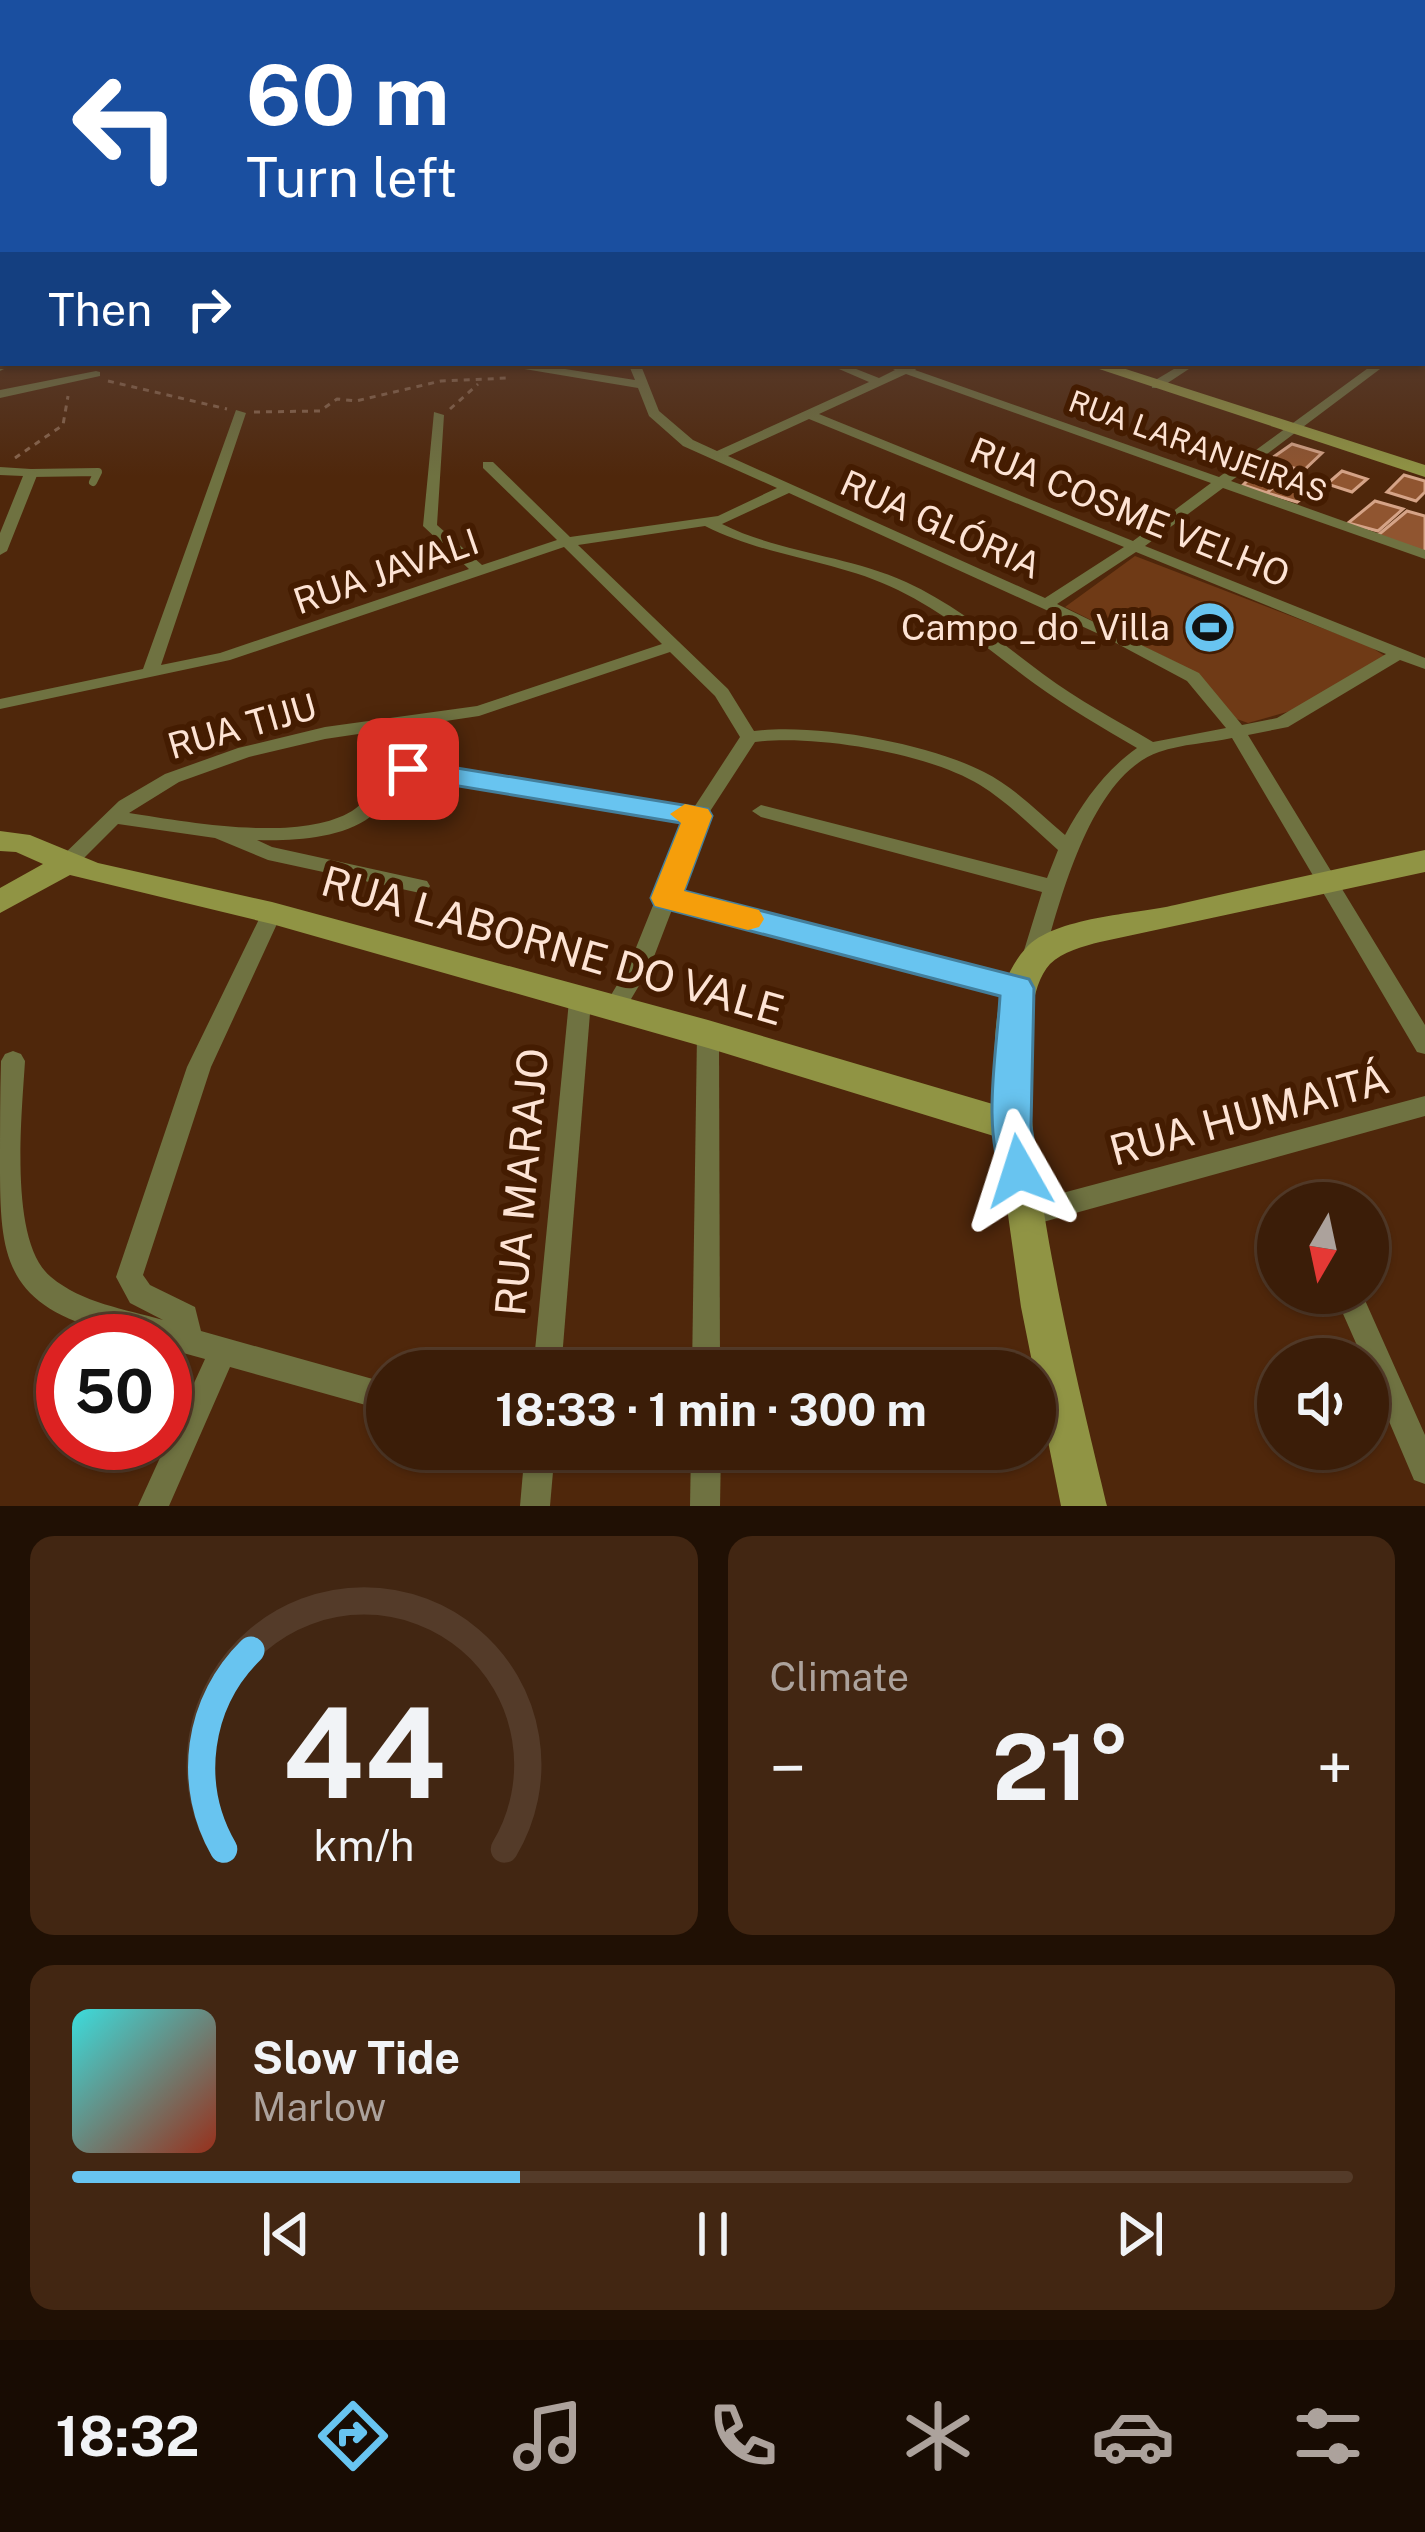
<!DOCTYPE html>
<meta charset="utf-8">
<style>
:root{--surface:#3b1d08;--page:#422612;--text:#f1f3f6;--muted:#aca29c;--line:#543b29;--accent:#68c4f0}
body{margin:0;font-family:"Public Sans",sans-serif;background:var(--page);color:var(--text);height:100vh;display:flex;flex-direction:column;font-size:45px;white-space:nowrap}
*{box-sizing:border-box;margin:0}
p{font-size:39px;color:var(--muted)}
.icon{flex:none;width:66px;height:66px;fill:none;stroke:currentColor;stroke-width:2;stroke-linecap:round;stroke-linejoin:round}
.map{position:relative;height:1506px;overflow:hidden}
.sheet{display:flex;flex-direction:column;gap:30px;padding:30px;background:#201004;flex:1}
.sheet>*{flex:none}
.top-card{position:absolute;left:0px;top:0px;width:1425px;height:366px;box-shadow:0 3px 9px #0004,0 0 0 3px var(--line);background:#1a4fa0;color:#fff;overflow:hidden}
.needle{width:78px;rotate:189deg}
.tools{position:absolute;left:1257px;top:1182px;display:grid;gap:24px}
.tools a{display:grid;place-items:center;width:132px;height:132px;border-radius:50%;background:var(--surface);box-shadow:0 3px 9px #0004,0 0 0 3px var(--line);font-size:60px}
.speed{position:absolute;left:36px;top:1314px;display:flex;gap:24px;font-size:60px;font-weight:700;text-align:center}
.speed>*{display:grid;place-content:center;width:156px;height:156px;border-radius:50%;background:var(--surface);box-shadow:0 3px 9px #0004,0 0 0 3px var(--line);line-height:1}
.speed .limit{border:18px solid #d22;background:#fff;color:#111}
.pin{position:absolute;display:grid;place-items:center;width:102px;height:102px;color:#fff;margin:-51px;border-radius:24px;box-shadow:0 6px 18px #0006}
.me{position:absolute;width:132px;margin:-66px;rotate:354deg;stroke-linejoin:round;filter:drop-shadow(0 0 9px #0008)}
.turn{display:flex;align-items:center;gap:42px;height:252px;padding:0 48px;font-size:54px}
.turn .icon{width:156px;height:156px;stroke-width:2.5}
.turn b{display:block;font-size:84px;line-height:102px}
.then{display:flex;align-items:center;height:114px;padding:0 48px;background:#0003;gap:24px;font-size:45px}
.big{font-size:90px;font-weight:700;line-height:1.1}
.sheet .card{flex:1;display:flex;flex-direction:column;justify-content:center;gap:18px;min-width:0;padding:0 42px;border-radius:24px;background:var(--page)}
.sheet .dial{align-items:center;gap:0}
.dial svg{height:312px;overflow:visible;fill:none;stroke:var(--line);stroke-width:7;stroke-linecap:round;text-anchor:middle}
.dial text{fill:var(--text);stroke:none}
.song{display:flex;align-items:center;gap:36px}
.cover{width:144px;height:144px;border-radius:18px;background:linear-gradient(135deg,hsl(180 70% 55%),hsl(10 70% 35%))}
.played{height:12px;border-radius:6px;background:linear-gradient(90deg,var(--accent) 35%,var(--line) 35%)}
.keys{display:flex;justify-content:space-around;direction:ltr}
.heat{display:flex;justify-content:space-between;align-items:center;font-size:66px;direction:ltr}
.sheet .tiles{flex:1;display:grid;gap:30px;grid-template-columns:1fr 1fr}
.card:last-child{grid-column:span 2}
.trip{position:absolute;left:366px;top:1350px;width:690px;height:120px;border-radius:60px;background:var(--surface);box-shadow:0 3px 9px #0004,0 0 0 3px var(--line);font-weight:700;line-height:120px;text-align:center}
.tabs{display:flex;height:192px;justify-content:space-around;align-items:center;background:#180c03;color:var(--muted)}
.tabs .icon{width:84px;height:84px}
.tabs .selected{color:var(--accent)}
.tabs b{font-size:54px;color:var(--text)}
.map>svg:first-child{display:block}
.green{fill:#6f3a16}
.building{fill:#905530;stroke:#d5a387;stroke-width:3}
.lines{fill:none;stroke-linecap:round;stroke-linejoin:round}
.path{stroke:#88654d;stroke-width:3;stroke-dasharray:6 6;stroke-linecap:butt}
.service{stroke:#6f7241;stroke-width:8}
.minor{fill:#6f7241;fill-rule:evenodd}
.secondary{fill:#909444;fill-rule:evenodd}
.route{fill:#68c4f0;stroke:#447f9c;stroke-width:3}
.slow{fill:#f59e0b}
.labels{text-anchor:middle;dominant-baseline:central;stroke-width:12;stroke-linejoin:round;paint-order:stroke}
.far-street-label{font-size:30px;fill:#fde3d4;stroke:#441c01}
.street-label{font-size:36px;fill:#fde3d4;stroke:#441c01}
.poi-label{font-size:36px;fill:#fde3d4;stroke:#441c01;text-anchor:end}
.near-street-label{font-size:42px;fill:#fde3d4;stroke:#441c01}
</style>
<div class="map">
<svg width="1425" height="1506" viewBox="0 0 1425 1506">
<rect width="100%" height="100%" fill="#4f270b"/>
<polygon class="green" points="1135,556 1369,646 1385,656 1294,710 1248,723 1234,718 1177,663 1065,607"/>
<g class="building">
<polygon points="1292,444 1322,453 1303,471 1269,460"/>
<polygon points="1266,462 1292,470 1267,493 1243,485"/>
<polygon points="1342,471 1367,479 1352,492 1327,484"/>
<polygon points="1287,475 1320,486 1297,502 1267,493"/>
<polygon points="1404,475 1425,481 1425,492 1416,501 1387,492"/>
<polygon points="1375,501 1403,509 1378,531 1348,523"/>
<polygon points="1407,511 1425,516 1425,552 1377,536"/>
</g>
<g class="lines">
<g class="path">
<polyline points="298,363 358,363"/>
<polyline points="108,381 227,409"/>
<polyline points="450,409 478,384"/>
<polyline points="254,412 320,411 337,399 356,401 441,381 508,378"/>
<polyline points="15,458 63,425 68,396"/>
</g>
<polyline class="service" points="31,473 98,472 93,482"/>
<g class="minor">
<rect x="0" y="274" width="3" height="6"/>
<polygon points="1422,298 1425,299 1425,305 1422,304"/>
<rect x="1422" y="340" width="3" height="7"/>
<polygon points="3,362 3,363 16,363 0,371 0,364"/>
<path d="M500 363H527L635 380 628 363H640L659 411 693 440 717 451 869 382 825 363H841L879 378 895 370 879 363 905 366 912 364 918 367 915 370 1219 477 1375 363H1388L1231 481 1425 550V559L1223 488 1145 546 1425 658V669L1400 660 1288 727 1248 735 1425 1025V1054L1417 1052 1232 738C1209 743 1182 744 1159 752 1092 775 1061 896 1044 957L1041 963 1033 965 1025 963 1022 957 1042 892 761 817 752 811 761 805 1047 878 1058 850C1033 828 1009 803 980 785 928 753 814 734 755 742L707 816 678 894 1025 982 1028 988 1025 994 1017 997 673 907 650 967 621 1016 613 1019 605 1016 602 1010 629 965 687 821 410 775C393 786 385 805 370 817 341 839 291 841 257 840L272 847 427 881 430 886 427 891 420 893 268 860 215 838 118 824 73 869H59L56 864 59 859 119 801 165 774 238 748 325 727 477 706 662 644 564 547 230 660 0 709V699L143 669 236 410 246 413 161 665 220 653 469 569 423 526 434 412 444 415 437 525 482 565 557 540 483 468V462H493L570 537 718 516 777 488 683 446 649 416 638 388 506 366ZM906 374 1211 483 1133 541 819 414ZM809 419 1124 547 1045 598 728 456ZM789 493 1101 635 1187 681 1226 728 1153 742C1116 720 1078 700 1043 674 999 641 956 605 906 582 847 555 780 553 722 524ZM705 526C766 557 837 560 898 590 949 615 990 651 1035 684 1068 708 1103 728 1137 748 1105 771 1084 800 1065 835 1039 813 1014 787 984 772 928 743 816 723 754 731L728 689 578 545ZM1136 552 1386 654 1277 718 1242 725 1199 673 1057 604ZM670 652 715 696 740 737 693 809 408 763C381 772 374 797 352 811 299 843 188 822 129 813L179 782 249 757 325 739 479 716Z"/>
<polygon points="1184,363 1198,363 1160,388 1152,388 1152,382"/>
<polygon points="96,371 100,372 100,376 0,398 0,390"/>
<polygon points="0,467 31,469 38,473 7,551 0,555 0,533 23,476 0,475"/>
<path d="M272 905 279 908 282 913 211 1067 143 1275 150 1285 195 1307 201 1331 387 1383V1411L230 1367 169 1506H138L205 1359 165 1348V1341C142 1341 123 1336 101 1330 4 1302 0 1254 0 1165 0 1130 0 1095 1 1061L5 1054 13 1051 21 1054 25 1061C22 1113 8 1242 51 1277 82 1303 125 1309 163 1320L130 1303 116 1277 187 1067 262 913 265 908Z"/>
<polygon points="580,992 588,995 591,1001 561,1371 533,1371 569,1001 572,995"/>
<polygon points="708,1025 716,1027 719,1034 720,1371 692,1371 697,1034 700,1027"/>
<polygon points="1425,1096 1425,1116 1025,1227 1016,1223 1012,1215 1016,1207 1025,1203"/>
<polygon points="1354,1294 1364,1298 1425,1435 1425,1484 1414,1480 1368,1372 1368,1359 1363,1359 1340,1307 1344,1298"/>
<polygon points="525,1449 555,1449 550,1506 520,1506"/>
<polygon points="691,1449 721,1449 720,1506 690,1506"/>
</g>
<g class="secondary">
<polygon points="1081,363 1107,363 1425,465 1425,477"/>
<path d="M0 831 30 835 98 863 272 902 708 1020 996 1105C994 1055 989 988 1026 948 1054 917 1136 914 1175 905 1258 886 1341 868 1425 850V872L1100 942C1084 946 1062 952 1050 964 986 1034 1085 1411 1107 1506H1061L1021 1307 997 1137 708 1048 272 924 70 875 0 913V888L43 864 16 852 0 851Z"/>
</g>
</g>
<linearGradient id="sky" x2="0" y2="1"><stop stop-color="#2b1506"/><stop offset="0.56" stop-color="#5d473f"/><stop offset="1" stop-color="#5d473f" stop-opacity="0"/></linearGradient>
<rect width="1425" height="477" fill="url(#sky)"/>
<path class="route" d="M408 760 708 809 712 816 684 891 1029 979 1034 988 1031 1126 1038 1171 1032 1183 1019 1188 1005 1183C981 1130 997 1053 1000 996L655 906 651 898 681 823 398 776 394 769Z"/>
<polygon class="slow" points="685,804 708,809 712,816 684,891 759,910 764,919 759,927 748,930 655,906 651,898 681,823 670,814"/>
<defs>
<symbol id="stadium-disc" viewBox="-11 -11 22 22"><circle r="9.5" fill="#68c4f0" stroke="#441c01"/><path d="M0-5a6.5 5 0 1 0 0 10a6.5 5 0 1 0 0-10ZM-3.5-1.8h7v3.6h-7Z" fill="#111"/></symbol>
</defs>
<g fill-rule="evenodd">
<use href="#stadium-disc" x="1180" y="598" width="59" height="59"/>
</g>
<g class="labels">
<g class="far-street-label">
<text transform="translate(1198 446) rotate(20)">RUA LARANJEIRAS</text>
</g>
<g class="street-label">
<text transform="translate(1130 512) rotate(22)">RUA COSME VELHO</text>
<text transform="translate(941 524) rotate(24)">RUA GLÓRIA</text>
<text transform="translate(386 571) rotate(-19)">RUA JAVALI</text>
<text transform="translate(242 726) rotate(-16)">RUA TIJU</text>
</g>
<g class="poi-label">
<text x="1170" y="627">Campo_do_Villa</text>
</g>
<g class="near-street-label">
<text transform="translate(553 945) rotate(16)">RUA LABORNE DO VALE</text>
<text transform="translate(1249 1114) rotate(-15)">RUA HUMAITÁ</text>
<text transform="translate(521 1182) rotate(-85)">RUA MARAJO</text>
</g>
</g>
</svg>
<div class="tools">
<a><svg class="needle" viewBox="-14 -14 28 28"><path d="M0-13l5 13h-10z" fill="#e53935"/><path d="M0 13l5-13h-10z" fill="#aca29c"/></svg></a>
<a><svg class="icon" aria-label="sound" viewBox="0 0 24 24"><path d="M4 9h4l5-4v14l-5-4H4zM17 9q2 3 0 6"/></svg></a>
</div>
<div class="speed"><div class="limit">50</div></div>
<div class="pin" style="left:408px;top:769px;background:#d93025"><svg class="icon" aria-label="arrive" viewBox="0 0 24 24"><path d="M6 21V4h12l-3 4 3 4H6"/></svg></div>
<svg class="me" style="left:1019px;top:1171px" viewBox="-20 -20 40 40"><path d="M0-17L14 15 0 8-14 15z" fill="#68c4f0" stroke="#fff" stroke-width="4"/></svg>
<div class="trip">18:33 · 1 min · 300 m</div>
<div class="top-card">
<div class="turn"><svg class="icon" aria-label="left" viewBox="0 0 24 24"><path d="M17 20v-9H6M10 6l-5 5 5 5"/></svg><div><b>60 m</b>Turn left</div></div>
<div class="then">Then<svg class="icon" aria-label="right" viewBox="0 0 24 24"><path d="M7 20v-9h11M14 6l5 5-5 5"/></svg></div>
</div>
</div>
<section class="sheet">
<div class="tiles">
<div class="card dial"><svg viewBox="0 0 100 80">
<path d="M14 69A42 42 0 1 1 86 69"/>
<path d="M14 69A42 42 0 0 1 21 18" stroke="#68c4f0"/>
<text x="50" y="56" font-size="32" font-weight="700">44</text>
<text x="50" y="72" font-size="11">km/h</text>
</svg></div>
<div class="card"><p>Climate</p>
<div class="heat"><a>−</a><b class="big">21°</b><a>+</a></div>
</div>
<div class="card">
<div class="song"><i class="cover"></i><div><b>Slow Tide</b><p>Marlow</p></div></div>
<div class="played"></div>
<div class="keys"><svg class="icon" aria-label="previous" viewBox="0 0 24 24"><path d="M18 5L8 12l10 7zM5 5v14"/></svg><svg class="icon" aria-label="pause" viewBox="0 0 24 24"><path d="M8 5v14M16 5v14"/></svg><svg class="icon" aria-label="next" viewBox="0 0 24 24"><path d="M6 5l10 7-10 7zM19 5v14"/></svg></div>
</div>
</div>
</section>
<nav class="tabs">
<b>18:32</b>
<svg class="icon selected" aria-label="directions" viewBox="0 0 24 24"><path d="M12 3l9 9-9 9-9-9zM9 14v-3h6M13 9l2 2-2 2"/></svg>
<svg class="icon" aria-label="music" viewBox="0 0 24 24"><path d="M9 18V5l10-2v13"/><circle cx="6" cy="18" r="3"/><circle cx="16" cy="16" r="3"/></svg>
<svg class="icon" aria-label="phone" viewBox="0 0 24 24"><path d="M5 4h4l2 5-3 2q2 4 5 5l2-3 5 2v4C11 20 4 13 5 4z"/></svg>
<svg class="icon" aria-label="climate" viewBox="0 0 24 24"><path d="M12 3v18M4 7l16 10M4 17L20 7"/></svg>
<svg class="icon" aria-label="car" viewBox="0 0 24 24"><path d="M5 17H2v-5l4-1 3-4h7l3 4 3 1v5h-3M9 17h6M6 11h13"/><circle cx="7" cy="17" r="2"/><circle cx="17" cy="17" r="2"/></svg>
<svg class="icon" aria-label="filters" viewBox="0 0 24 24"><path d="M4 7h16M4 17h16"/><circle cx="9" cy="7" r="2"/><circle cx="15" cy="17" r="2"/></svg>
</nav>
